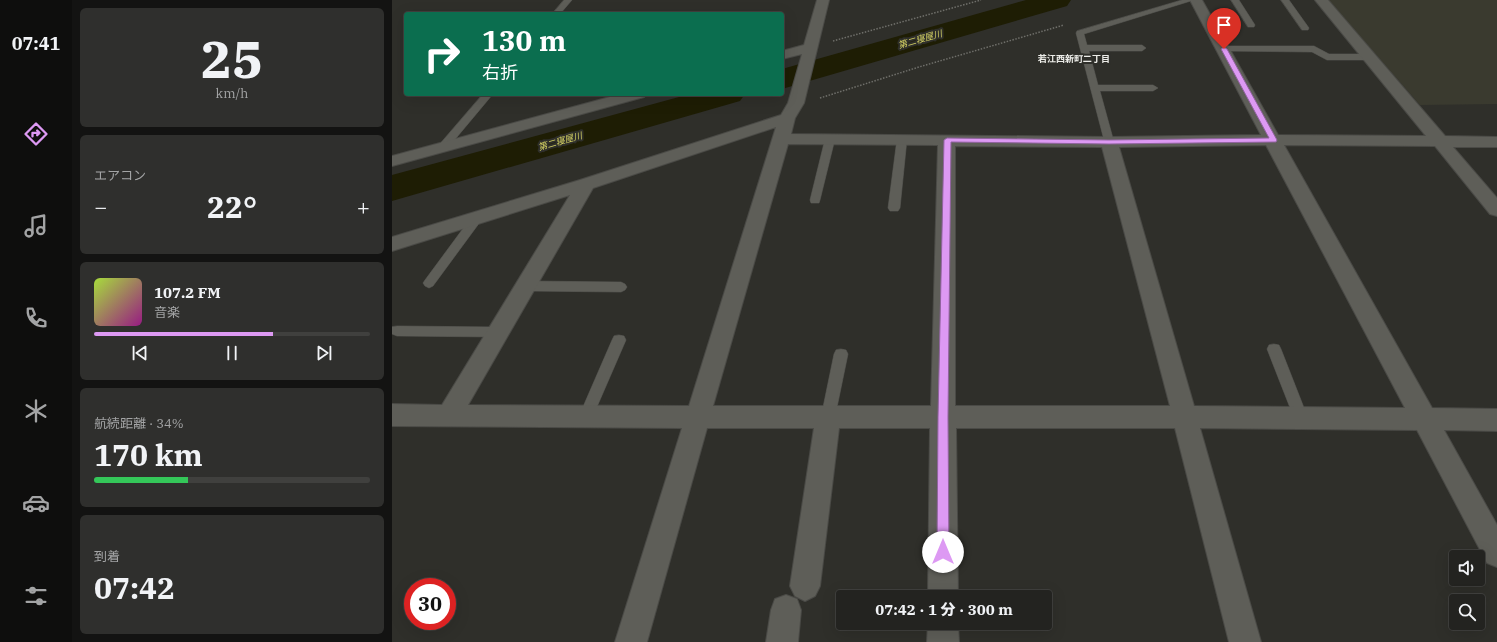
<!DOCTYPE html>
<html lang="ja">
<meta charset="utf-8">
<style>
:root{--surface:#232320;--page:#2f2f2d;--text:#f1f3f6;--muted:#a3a4a5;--line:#40403e;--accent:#dd99f3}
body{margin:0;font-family:"IBM Plex Serif","Noto Sans JP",serif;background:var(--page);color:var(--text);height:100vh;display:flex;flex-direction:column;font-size:15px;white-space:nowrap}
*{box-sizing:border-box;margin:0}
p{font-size:13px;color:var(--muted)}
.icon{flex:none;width:22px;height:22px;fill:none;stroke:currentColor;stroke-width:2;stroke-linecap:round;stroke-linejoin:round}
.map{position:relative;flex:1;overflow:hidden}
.panel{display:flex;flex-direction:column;gap:8px;padding:8px;background:#131312;width:320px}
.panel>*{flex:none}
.guide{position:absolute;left:12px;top:12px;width:380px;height:84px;border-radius:4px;box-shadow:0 4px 16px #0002,0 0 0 1px var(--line);background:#0b6e4f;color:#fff;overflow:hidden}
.fabs{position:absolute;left:1057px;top:550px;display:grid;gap:8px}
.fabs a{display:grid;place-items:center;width:36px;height:36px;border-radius:4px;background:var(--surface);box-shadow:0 4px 16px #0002,0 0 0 1px var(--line);font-size:20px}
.speed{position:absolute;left:12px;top:578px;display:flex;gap:8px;font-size:20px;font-weight:700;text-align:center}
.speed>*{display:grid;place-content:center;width:52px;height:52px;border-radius:50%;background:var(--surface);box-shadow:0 4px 16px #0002,0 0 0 1px var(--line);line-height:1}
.speed .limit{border:6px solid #d22;background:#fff;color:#111}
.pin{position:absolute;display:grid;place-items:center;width:34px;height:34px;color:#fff;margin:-41px -17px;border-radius:50% 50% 50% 0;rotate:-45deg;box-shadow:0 0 4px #0007}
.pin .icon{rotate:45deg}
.me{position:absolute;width:44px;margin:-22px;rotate:0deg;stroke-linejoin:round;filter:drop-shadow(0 0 3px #0008)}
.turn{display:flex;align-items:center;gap:14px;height:84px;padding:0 12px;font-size:18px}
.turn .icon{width:52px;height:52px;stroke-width:2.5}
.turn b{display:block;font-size:28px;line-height:34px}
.big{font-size:30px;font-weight:800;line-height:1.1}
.panel .card{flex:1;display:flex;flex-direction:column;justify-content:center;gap:6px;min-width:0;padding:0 14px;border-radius:6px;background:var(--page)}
.panel .dial{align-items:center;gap:0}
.dial b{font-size:52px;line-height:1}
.song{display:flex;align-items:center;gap:12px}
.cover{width:48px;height:48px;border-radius:6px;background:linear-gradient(135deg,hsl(80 70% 55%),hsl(310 70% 35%))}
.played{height:4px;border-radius:2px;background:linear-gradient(90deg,var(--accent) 65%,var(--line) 65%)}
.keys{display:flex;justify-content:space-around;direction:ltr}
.heat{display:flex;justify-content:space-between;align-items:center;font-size:22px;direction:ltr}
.charge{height:6px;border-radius:3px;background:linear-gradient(90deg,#34c759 34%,var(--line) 0)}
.trip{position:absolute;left:444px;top:590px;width:216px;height:40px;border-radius:4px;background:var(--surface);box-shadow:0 4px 16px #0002,0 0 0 1px var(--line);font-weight:800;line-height:40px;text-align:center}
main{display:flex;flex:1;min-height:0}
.menu{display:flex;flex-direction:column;width:72px;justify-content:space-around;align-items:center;background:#0e0e0d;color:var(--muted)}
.menu .icon{width:28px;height:28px}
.menu .current{color:var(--accent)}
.menu b{font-size:18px;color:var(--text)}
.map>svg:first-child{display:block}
.built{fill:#3a3a2f}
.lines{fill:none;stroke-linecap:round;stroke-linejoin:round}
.river{fill:#1e1d04;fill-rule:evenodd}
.lane-casing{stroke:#4a4a46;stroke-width:1}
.street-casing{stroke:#4a4a46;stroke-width:2}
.path{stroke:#6f6f6a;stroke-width:1.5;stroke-dasharray:1.5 1.5;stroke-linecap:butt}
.lane{fill:#5e5e58;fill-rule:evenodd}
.street{fill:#5e5e58;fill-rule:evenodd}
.route{fill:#dd99f3;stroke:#90639e}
.labels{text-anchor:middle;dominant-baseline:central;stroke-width:4;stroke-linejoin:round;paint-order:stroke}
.far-water-label{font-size:9px;font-style:italic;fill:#d5d264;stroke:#2f2f2a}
.far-neighbourhood-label{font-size:9px;font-weight:bold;fill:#edede9;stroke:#2f2f2a}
</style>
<main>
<nav class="menu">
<b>07:41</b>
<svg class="icon current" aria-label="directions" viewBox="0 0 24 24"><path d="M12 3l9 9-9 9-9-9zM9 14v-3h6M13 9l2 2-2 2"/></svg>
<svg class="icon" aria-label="music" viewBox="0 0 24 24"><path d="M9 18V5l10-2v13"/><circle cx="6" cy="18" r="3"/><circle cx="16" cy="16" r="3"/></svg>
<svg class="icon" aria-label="phone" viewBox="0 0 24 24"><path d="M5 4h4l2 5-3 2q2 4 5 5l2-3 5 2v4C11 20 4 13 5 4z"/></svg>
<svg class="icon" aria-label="climate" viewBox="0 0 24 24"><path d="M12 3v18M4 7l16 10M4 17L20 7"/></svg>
<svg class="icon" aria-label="car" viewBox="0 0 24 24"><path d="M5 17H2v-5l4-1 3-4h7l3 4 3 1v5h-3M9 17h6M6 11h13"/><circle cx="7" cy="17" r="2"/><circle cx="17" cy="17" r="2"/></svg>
<svg class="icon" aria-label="filters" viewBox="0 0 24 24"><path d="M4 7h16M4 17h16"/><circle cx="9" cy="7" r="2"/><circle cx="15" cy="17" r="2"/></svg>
</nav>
<section class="panel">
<div class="card dial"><b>25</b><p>km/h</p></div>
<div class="card"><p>エアコン</p>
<div class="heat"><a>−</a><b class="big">22°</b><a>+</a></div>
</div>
<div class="card">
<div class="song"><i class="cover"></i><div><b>107.2 FM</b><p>音楽</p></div></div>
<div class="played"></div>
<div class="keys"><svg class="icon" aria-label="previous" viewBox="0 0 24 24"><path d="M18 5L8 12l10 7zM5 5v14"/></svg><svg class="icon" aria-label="pause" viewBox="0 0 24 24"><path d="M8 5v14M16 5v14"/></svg><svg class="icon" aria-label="next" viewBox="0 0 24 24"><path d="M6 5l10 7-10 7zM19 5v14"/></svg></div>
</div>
<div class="card"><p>航続距離 · 34%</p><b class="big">170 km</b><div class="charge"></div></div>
<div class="card"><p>到着</p><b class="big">07:42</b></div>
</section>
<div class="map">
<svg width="1105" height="642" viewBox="0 0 1105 642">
<rect width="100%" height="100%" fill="#2f2f2a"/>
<polygon class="built" points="936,0 1105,0 1105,104 1028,105"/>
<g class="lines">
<g class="river">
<polygon points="634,0 679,0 675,6 390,89 390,69"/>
<polygon points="298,94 353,94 348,101 0,201 0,175"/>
</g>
<defs>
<g id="lane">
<polygon points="172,0 180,0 168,14 160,14"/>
<polygon points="790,0 802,0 692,34 695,45 750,45 754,48 750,51 697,51 706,85 761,85 766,88 761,91 708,91 722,142 717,145 713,144 684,33 685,31"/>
<polygon points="839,0 847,0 863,25 862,27 856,27"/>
<polygon points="889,0 897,0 917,28 916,30 910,30"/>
<polygon points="832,46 922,46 937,54 976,54 980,57 976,60 935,60 920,52 829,51 828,49"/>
<polygon points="91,94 101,94 55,149 47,149 46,147 47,145"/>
<polygon points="438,136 443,139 428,200 427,203 419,203 418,200 433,139"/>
<polygon points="510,136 515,139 508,208 506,211 498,211 496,208 505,139"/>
<polygon points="85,214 89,215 91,218 41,286 37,288 33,286 31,283 33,280 81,215"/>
<polygon points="134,281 229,282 233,284 235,287 233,290 229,292 134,291 130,289 128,286 130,283"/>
<polygon points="5,326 106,327 111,328 113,332 111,336 106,337 5,336 0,334 0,327"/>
<polygon points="227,335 232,336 234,340 201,416 199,421 194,422 189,421 187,416 220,340 222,336"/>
<polygon points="882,344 887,345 889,349 916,418 914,423 909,424 904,423 902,418 875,349 877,345"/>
<polygon points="449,349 454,350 456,354 443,417 441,422 436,423 431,422 429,417 442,354 444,350"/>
</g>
<g id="street">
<path d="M425 0H437L412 103 403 118 399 134 717 137 869 135 798 0H810L886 135 1034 136 923 0H936L1053 136 1105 137V147H1061L1105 198V216L1098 214 1043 146 892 145 1040 408 1105 409V431L1052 430 1105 525V567L1095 563 1025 430 808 428 869 642H837L783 428H564L566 597H536L538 428H447L428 586 423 596 413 601 403 596 398 586 422 428H315L255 642H223L290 428 0 426V404L50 405 178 195 0 251V237L188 180 389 115 396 103 410 54 390 59V51L412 45ZM384 127 297 406 76 405 201 188ZM396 144 546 145 539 406H321ZM874 145 1013 408 802 406 727 147ZM563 146 710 147 778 406H563Z"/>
<polygon points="229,94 255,94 252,97 0,166 0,156"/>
<polygon points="394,595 405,599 409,610 406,642 374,642 379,610 383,599"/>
<polygon points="536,623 566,623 567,642 535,642"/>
</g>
</defs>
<use href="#lane" class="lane-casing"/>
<use href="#street" class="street-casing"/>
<g class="path">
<polyline points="441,41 589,0"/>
<polyline points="428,98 527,67 672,25"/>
</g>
<use href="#lane" class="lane"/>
<use href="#street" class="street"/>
</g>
<polygon class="route" points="832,47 835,49 885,140 884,142 717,144 559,142 556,417 557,552 555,556 551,558 547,556 545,552 546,417 552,140 555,138 717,140 877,138 829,49"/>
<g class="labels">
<g class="far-water-label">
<text transform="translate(528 39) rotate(-16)">第二寝屋川</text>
<text transform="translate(168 141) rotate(-16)">第二寝屋川</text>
</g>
<g class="far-neighbourhood-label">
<text x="682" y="58">若江西新町二丁目</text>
</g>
</g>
</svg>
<div class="fabs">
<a><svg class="icon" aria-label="sound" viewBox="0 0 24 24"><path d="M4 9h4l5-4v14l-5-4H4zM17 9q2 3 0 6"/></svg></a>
<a><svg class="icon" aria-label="search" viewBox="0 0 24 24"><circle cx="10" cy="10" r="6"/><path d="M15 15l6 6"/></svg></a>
</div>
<div class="speed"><div class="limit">30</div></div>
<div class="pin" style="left:832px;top:49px;background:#d93025"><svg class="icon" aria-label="arrive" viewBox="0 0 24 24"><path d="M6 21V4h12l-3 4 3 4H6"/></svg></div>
<svg class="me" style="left:551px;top:552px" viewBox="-20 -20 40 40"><circle r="19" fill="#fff"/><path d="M0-13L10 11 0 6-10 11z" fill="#dd99f3"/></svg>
<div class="trip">07:42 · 1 分 · 300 m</div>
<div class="guide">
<div class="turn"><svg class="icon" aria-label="right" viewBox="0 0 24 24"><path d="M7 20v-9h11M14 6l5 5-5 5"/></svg><div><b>130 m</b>右折</div></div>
</div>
</div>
</main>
